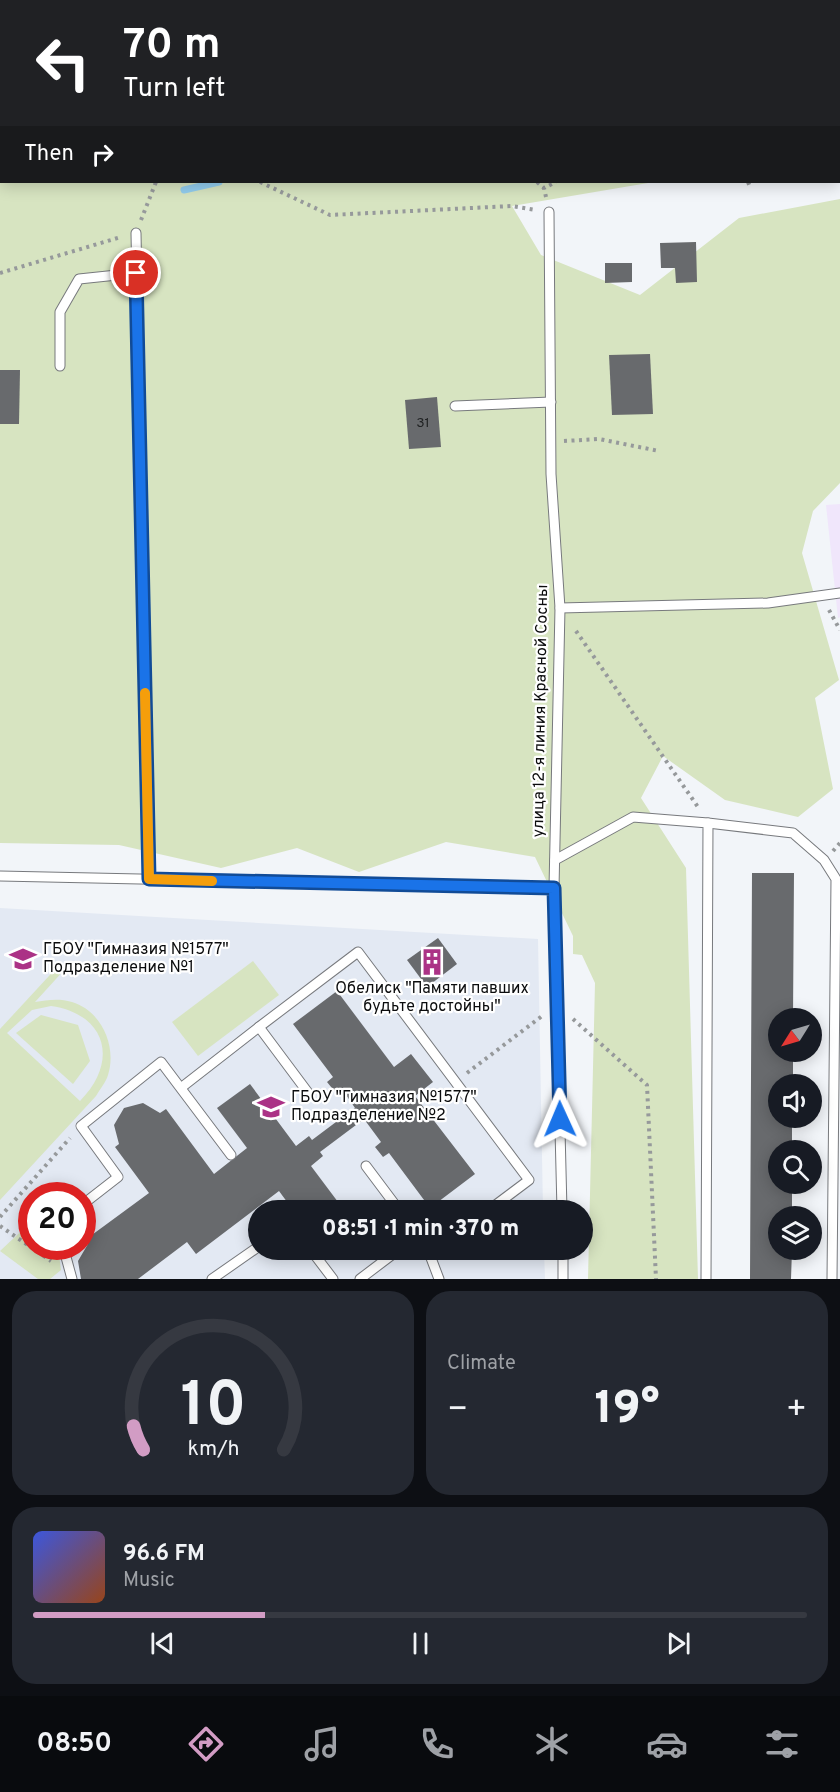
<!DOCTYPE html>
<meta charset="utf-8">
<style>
:root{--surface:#171b24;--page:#242831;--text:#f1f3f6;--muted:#9ea1a6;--line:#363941;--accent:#d29cc4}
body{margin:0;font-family:Overpass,sans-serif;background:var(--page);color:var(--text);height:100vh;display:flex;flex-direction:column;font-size:22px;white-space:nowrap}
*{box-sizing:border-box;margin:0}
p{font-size:20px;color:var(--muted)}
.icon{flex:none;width:33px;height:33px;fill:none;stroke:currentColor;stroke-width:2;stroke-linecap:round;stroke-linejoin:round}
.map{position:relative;height:1279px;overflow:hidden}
.drawer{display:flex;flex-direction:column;gap:12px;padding:12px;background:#0d0f14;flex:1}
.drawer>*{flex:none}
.banner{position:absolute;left:0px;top:0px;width:840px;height:183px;box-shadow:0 3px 15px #0003;background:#202124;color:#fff;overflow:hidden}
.needle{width:39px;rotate:233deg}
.fabs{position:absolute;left:768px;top:1008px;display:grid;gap:12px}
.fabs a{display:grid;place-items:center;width:54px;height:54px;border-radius:50%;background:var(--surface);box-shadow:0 3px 15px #0003;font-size:30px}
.speed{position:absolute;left:18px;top:1182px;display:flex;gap:12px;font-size:30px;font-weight:700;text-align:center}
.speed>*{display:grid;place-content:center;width:78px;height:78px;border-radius:50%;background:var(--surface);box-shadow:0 3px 15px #0003;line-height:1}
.speed .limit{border:9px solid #d22;background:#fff;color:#111}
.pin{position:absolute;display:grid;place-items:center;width:51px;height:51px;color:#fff;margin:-26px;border:3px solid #fff;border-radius:50%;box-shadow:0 2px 6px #0007}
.me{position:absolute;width:66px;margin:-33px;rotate:359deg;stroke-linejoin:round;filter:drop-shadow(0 0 4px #0008)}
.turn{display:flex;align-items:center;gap:21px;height:126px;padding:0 24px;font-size:27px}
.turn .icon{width:78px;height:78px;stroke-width:2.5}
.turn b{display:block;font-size:42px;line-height:51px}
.then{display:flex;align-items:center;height:57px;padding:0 24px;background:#0003;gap:12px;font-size:22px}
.big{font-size:45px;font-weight:800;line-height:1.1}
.drawer .card{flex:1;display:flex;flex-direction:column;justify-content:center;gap:9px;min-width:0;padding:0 21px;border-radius:24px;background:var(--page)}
.drawer .dial{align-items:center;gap:0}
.dial svg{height:156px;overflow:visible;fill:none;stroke:var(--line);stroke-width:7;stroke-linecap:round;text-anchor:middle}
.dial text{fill:var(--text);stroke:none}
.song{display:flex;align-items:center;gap:18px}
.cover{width:72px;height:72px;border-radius:9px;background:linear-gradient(135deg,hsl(230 70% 55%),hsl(20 70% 35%))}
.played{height:6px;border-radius:3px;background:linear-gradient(90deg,var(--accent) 30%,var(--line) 30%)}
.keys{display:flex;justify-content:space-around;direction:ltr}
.heat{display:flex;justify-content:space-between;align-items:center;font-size:33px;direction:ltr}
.drawer .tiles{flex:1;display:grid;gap:12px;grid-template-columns:1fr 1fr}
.card:last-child{grid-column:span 2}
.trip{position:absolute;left:248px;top:1200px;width:345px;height:60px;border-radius:30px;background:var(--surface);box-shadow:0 3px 15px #0003;font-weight:800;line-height:60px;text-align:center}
.tabs{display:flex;height:96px;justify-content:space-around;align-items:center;background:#090b0e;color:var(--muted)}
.tabs .icon{width:42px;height:42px}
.tabs .on{color:var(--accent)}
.tabs b{font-size:27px;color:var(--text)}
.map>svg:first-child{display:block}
.built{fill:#e3e9f3;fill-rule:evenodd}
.industrial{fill:#f0e6fb}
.green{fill:#d7e4c1;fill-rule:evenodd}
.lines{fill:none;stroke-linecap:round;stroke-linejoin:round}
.stream{stroke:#92cdee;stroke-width:7}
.building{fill:#686a6d}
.lane-casing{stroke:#77797d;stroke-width:11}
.path{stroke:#96999b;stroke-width:4;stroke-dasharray:3 4.5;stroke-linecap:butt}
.lane{stroke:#fff;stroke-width:9}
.route-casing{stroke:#114b97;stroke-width:15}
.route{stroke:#1a73e8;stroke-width:10}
.slow{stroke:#f59e0b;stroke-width:10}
.labels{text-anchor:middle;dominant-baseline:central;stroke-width:4.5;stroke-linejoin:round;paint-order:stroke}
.number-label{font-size:14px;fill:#222425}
.street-label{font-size:16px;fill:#0b0c0d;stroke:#fff}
.poi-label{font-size:16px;fill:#0b0c0d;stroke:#fff;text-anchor:start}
</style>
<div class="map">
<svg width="840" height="1279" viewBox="0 0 840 1279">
<rect width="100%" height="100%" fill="#f2f5f9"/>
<path class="built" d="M0 908 538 939 543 1210H258V1250H544L545 1279H0ZM32 1196H82V1246H32Z"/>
<polygon class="industrial" points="840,504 840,617 838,618 826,505"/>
<g class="green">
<polygon points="0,0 840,0 839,150 838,2 2,2 2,182 654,182 512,206 541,255 640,295 739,218 840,199 840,483 813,511 802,553 839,680 815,698 833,789 798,817 725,800 663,756 641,798 686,868 698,1279 588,1279 595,983 582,955 573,954 573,936 535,857 446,842 359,872 297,848 221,868 119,845 0,843"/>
<polygon points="253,961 279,995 198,1056 172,1022"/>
<path d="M61 963 66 968 35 1002C47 1000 59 998 72 1002 102 1011 117 1047 108 1075 106 1082 100 1089 96 1096L0 1200V1029ZM51 1006C107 1014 119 1062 80 1101L7 1033 32 1010Z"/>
<polygon points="41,1015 78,1025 90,1061 73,1084 16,1033"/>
<polygon points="31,1222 32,1246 58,1247 61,1270 50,1279 38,1279 0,1251"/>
</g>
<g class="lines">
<g class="stream">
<polyline points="751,0 751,2"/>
<polyline points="184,190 219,182"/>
</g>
</g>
<g class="building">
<polygon points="696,242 697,282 676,283 675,268 661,268 660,243"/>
<polygon points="605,263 632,263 632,282 605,283"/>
<polygon points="650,354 653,414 612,415 609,355"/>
<polygon points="0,370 20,370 19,424 0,424"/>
<polygon points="437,397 441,447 409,449 405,400"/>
<polygon points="752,873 794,873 793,1018 778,1018 778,1052 793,1052 793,1084 778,1084 778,1118 792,1118 792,1150 778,1150 778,1184 792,1184 792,1216 778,1216 778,1250 792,1250 791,1279 750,1279"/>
<polygon points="438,938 457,964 427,987 407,960"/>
<polygon points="337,991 394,1067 411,1054 433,1082 415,1096 475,1174 430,1208 389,1153 383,1157 375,1147 381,1142 364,1119 320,1152 323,1156 311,1166 344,1210 293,1210 279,1191 196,1254 187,1242 138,1279 81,1279 78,1261 88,1244 85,1240 149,1193 115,1147 119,1144 114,1125 124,1108 143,1103 160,1113 166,1109 214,1174 247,1148 217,1108 250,1084 296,1146 309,1136 312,1140 344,1116 342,1113 346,1110 348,1113 355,1108 342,1089 336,1093 327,1082 333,1077 293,1024"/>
</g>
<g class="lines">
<defs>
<g id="lane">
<polyline points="549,212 551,474 560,608 554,888 562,1210"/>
<polyline points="136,233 149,879"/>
<polyline points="60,366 60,312 79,279 136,273"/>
<polyline points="455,406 551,402"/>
<polyline points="560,608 768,603 840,593"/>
<polyline points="708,823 793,833 824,860 836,879 832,1279"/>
<polyline points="555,860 633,817 708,823 706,1279"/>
<polyline points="0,876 554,888"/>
<polyline points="259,1027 358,952 529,1180 489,1210"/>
<polyline points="182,1087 259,1027 309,1094"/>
<polyline points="366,1166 399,1210"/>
<polyline points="82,1205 118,1177 81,1126 161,1062 231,1155"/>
<polyline points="63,1246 72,1279"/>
<polyline points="311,1250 333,1279"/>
<polyline points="563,1250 563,1279"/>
<polyline points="212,1279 258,1247"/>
<polyline points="360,1279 397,1251 428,1250 439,1279"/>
</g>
</defs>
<use href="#lane" class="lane-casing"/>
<g class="path">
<polyline points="228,0 228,2"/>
<polyline points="438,0 439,2"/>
<polyline points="373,2 373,0"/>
<polyline points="796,2 800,0"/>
<polyline points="0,121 2,121"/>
<polyline points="260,182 330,215 512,206 536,210"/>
<polyline points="537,182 544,188"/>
<polyline points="748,182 750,187"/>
<polyline points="546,197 544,188 556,182"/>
<polyline points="141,220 156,182"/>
<polyline points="0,273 121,237"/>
<polyline points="564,441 599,439 659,451"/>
<polyline points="829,610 840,630"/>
<polyline points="576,631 698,807"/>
<polyline points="833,851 840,843"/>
<polyline points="573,1019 647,1085 656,1279"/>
<polyline points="467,1073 542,1016"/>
<polyline points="0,1217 70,1138"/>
<polyline points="0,1226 51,1261"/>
</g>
<use href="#lane" class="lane"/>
</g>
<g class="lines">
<defs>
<polyline id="route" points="136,273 149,879 554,888 560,1119"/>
</defs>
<use href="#route" class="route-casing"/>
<use href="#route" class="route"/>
<polyline class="slow" points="145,693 149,879 212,881"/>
</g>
<defs>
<symbol id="school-bare" viewBox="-9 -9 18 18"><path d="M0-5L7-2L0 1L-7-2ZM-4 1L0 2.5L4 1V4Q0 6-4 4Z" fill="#ab3286" stroke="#fff" stroke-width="2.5" paint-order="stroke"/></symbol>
<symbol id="building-bare" viewBox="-9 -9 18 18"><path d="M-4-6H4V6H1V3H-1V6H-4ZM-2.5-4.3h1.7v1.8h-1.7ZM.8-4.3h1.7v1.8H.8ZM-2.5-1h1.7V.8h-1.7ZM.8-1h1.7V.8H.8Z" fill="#ab3286" stroke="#fff" stroke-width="2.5" paint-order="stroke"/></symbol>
</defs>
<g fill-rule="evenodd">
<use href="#school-bare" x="4" y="940" width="38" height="38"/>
<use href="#building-bare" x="413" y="943" width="38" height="38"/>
<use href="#school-bare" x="252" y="1088" width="38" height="38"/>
</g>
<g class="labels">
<g class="number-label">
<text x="423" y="423">31</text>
</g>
<g class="street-label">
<text transform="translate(541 711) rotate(-89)">улица 12-я линия Красной Сосны</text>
</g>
<g class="poi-label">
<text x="43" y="950">ГБОУ "Гимназия №1577"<tspan x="43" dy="18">Подразделение №1</tspan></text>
<text x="432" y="989" text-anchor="middle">Обелиск "Памяти павших<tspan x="432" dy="18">будьте достойны"</tspan></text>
<text x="291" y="1098">ГБОУ "Гимназия №1577"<tspan x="291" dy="18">Подразделение №2</tspan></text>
</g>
</g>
</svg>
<div class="fabs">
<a><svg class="needle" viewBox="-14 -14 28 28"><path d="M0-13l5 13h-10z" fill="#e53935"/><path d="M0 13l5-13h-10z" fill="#9ea1a6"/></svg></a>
<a><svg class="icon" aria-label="sound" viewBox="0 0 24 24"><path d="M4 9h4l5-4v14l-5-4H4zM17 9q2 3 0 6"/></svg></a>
<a><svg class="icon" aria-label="search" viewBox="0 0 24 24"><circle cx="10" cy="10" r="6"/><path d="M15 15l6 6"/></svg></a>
<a><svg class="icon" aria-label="layers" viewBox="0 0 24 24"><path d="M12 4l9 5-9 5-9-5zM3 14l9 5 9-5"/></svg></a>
</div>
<div class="speed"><div class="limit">20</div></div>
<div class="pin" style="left:136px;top:273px;background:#d93025"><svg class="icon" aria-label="arrive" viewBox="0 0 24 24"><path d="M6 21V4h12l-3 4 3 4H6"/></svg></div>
<svg class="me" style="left:560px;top:1119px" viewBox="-20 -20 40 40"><path d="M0-17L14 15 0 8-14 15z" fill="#1a73e8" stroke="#fff" stroke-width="4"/></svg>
<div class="trip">08:51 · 1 min · 370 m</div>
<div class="banner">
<div class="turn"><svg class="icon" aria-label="left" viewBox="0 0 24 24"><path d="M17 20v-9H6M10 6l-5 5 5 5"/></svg><div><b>70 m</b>Turn left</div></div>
<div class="then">Then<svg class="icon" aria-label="right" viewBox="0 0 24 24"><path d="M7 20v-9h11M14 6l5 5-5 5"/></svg></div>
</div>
</div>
<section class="drawer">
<div class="tiles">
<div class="card dial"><svg viewBox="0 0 100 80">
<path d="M14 69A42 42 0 1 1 86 69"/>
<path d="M14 69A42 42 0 0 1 9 57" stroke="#d29cc4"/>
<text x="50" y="56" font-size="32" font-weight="700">10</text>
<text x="50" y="72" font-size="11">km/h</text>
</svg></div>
<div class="card"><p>Climate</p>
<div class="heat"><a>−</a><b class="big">19°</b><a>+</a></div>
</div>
<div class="card">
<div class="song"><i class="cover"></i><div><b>96.6 FM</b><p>Music</p></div></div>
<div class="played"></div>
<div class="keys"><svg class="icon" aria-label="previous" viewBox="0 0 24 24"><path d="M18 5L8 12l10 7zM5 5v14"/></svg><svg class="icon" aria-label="pause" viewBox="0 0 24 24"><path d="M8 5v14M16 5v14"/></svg><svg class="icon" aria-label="next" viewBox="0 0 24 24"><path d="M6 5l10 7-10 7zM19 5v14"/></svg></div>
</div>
</div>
</section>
<nav class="tabs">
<b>08:50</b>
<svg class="icon on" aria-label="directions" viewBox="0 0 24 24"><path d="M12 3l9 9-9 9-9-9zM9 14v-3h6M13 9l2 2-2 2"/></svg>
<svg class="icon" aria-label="music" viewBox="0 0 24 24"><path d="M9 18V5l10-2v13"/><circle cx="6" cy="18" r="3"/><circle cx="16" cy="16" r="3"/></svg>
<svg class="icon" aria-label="phone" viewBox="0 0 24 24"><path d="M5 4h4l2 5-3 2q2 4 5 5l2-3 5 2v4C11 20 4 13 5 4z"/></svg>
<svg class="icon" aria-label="climate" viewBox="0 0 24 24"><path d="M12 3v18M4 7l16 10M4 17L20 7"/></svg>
<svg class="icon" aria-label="car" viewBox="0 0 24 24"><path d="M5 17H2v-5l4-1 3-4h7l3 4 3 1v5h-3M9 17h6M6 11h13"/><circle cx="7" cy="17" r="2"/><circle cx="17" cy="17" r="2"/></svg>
<svg class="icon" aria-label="filters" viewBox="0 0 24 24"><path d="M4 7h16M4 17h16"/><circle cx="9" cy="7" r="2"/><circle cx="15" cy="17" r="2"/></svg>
</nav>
